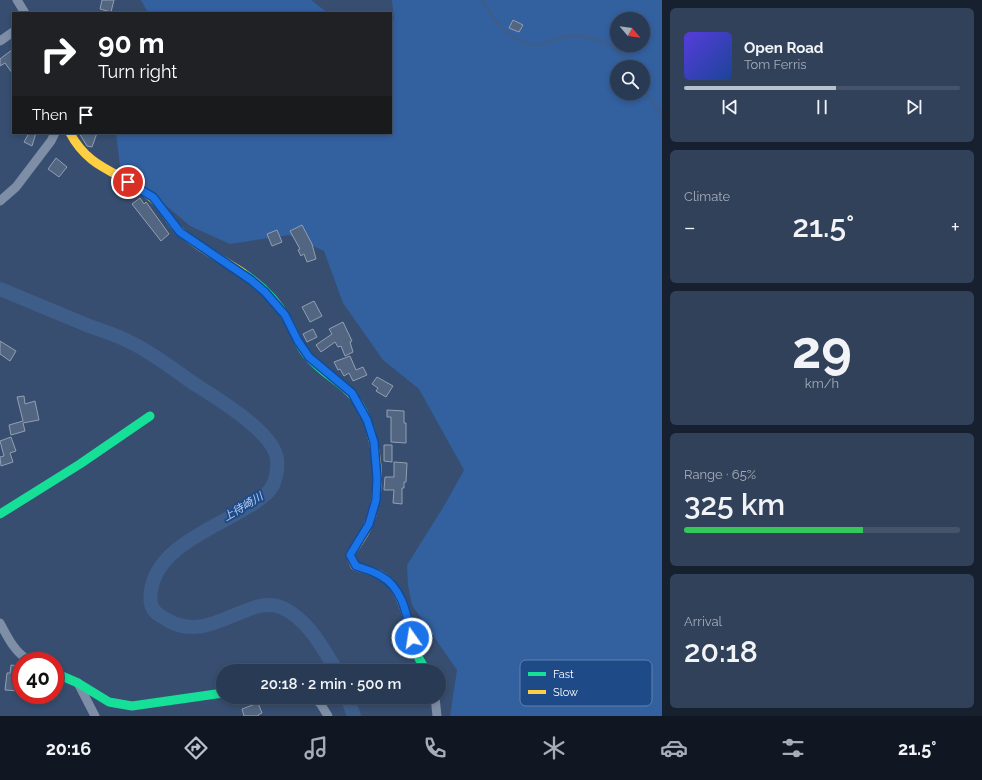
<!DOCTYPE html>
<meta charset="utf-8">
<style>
:root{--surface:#293a54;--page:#31415a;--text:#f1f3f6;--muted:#a5adb8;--line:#45546b;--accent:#b9c1cd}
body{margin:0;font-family:Raleway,"Noto Sans JP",sans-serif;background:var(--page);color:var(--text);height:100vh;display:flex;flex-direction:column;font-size:15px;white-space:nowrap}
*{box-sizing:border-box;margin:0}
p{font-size:13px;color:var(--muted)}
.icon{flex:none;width:22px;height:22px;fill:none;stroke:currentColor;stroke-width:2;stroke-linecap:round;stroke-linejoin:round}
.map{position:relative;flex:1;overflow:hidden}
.drawer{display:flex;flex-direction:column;gap:8px;padding:8px;background:#17202e;width:320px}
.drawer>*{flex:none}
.banner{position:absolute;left:12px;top:12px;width:380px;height:122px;border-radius:0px;box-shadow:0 2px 6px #0003,0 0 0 1px var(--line);background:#202124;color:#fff;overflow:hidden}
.needle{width:26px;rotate:119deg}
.controls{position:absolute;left:610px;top:12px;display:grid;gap:8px}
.controls a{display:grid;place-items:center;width:40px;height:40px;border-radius:50%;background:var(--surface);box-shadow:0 2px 6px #0003,0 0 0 1px var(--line);font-size:20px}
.speed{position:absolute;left:12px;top:652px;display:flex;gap:8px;font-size:20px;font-weight:700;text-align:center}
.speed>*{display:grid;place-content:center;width:52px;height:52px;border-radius:50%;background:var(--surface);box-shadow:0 2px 6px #0003,0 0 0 1px var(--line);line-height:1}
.speed .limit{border:6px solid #d22;background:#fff;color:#111}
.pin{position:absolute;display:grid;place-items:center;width:34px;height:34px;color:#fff;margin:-17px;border:2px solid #fff;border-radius:50%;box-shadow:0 1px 4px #0007}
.me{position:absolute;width:44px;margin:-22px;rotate:347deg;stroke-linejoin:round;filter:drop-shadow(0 0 3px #0008)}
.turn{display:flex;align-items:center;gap:14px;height:84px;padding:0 20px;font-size:18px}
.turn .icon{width:52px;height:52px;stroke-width:2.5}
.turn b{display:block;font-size:28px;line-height:34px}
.then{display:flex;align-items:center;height:38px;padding:0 20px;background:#0003;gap:8px;font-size:15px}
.big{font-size:30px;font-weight:600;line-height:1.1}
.drawer .tile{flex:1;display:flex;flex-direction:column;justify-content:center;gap:6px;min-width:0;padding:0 14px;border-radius:6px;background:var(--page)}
.drawer .dial{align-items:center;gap:0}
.dial b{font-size:52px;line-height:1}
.song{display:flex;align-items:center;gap:12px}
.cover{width:48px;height:48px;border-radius:6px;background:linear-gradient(135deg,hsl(250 70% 55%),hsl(220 70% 35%))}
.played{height:4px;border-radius:2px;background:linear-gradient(90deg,var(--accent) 55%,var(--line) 55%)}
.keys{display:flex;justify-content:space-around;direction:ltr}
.heat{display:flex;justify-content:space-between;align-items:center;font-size:22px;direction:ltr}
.charge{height:6px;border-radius:3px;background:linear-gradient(90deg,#34c759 65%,var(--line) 0)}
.trip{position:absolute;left:216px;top:664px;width:230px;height:40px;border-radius:20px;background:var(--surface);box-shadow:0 2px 6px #0003,0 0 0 1px var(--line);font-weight:600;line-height:40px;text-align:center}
.dock{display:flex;height:64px;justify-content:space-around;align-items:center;background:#101722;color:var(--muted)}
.dock .icon{width:28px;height:28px}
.dock .selected{color:var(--accent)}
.dock b{font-size:18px;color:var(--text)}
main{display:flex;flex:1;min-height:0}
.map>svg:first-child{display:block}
.green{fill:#33609f;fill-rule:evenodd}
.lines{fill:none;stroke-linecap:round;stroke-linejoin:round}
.stream{stroke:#3e5d89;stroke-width:2.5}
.river{stroke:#3e5d89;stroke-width:14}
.building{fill:#526681;stroke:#929fb3}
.street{stroke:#7e8ea6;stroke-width:9}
.fast{stroke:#16e098;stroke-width:9}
.slow{stroke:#ffcf43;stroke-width:9}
.route-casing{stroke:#114b97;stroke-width:10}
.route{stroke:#1a73e8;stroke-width:7}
.labels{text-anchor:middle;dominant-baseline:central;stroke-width:4;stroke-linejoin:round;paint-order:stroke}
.water-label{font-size:11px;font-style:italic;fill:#b5cff2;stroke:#1f4a88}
.key{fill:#1f4a88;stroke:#6280ac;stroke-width:1}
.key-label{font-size:11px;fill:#fff}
</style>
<main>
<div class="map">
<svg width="662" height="716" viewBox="0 0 662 716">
<rect width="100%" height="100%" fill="#374e70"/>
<g class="green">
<polygon points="141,0 311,0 328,13 148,13"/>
<path d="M392 0H662V716H450L457 670 412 605 408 585 407 565 444 506 464 470 419 389 383 360 343 303 324 251 289 235 230 244 190 226 120 166 116 133H391V19H394ZM617 19H643V45H617ZM617 67H643V93H617Z"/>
</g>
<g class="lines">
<g class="stream">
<path d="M482 0C493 18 504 35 524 43 538 48 550 41 563 37 581 32 611 41 623 56 625 59 627 64 629 67"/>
<polyline points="643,89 662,115"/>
</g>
<g class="river">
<path d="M0 289C27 300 55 312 82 323 98 330 116 334 132 343 154 354 173 369 193 383 215 397 274 432 277 459 278 470 276 484 268 492 236 523 158 539 151 591 150 597 150 604 153 609 157 615 163 617 169 621 211 644 251 592 283 608 309 621 322 647 337 671"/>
<polyline points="347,697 354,716"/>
</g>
</g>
<g class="building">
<polygon points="102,0 114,0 111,12 100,9"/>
<polygon points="513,20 523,25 519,32 509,28"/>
<polygon points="13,49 13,74 5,63 0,66 0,59"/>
<polygon points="29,133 36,133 32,146 24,142"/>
<polygon points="79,133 97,133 92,147 87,146"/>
<polygon points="56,158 67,167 59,177 48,169"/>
<polygon points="140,198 144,204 146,202 169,234 161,241 132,204"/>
<polygon points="302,225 312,244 316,259 307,262 304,254 301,256 298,250 300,249 290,231"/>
<polygon points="277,230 282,242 272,246 267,234"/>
<polygon points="314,301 322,316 310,322 302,307"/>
<polygon points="343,322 352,341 350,342 353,352 345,356 341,346 338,347 335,342 321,352 316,345 332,334 329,329"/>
<polygon points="313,329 317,337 307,342 303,334"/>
<polygon points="0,341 16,351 10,361 0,354"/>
<polygon points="350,356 356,370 363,367 367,375 353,381 349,373 344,376 340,369 338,370 334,362"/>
<polygon points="377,377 393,386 386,397 376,391 378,388 372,384"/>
<polygon points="24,396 25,404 35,401 39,420 23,423 25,431 11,435 9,425 23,421 17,397"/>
<polygon points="387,410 404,411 404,423 406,423 406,443 391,442 391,417 387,417"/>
<polygon points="11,437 16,451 10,453 13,462 1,466 0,457 4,456 0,441"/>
<polygon points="384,445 392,445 392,462 384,461"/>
<polygon points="394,462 407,463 406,482 404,482 404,488 402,488 402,504 393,503 394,490 384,490 385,477 394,477"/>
<polygon points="11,665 19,666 19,691 5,690 7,673 10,673"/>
<polygon points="258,703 262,713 258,715 258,716 244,716 242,709"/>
</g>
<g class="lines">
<g class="street">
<polyline points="17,0 25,13"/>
<polyline points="0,41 13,32"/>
<polyline points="0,201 16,187 51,141 55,133"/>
<path d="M0 623C8 638 15 653 30 661"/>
<polyline points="78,683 95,716"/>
<polyline points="311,697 320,703 328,716"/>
<polyline points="435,697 437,716"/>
</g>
<g class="fast">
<path d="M243 273C261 285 277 301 287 319 294 331 298 344 306 354 332 385 356 383 370 429"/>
<polyline points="0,514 80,464 150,416"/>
<polyline points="408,621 416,653 426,671"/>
<polyline points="55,673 78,683 109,702 132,706 223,693"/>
</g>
<g class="slow">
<path d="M70 133C90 171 121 171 150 196 163 205 168 221 180 231 198 248 222 259 243 273"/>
<path d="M370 429C379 459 381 494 369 523 365 535 356 545 350 555L355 566C363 569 374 571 382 576 397 585 404 605 408 621"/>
</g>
</g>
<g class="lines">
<defs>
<path id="route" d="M128 182 153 197 180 232 251 280 265 292 285 315 298 341 309 357 352 393 367 420 374 442 377 478 376 500 369 524 350 555 356 566C364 569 374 571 381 576 403 588 407 616 412 638"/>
</defs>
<use href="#route" class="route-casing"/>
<use href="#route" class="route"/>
</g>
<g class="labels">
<g class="water-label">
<text transform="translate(243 507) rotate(-31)">上待崎川</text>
</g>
</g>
<rect x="520" y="660" width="132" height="46" rx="6" class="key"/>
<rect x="528" y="672" width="18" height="4" fill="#16e098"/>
<rect x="528" y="690" width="18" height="4" fill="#ffcf43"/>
<g class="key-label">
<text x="553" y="678">Fast</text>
<text x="553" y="696">Slow</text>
</g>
</svg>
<div class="controls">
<a><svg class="needle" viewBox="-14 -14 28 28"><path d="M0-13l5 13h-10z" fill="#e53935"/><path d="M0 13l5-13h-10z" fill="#a5adb8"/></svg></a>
<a><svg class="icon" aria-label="search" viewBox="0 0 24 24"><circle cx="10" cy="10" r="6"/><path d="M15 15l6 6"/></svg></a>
</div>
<div class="speed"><div class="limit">40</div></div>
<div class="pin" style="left:128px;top:182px;background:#d93025"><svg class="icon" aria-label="arrive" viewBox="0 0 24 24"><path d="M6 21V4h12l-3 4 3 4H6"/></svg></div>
<svg class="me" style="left:412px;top:638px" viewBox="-20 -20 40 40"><circle r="17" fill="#1a73e8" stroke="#fff" stroke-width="3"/><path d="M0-11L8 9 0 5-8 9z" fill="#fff"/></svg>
<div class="trip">20:18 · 2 min · 500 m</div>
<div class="banner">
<div class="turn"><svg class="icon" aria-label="right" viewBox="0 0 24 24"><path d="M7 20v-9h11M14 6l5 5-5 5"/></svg><div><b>90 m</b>Turn right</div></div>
<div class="then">Then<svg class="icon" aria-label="arrive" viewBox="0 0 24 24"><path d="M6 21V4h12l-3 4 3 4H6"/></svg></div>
</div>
</div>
<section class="drawer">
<div class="tile">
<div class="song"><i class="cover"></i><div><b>Open Road</b><p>Tom Ferris</p></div></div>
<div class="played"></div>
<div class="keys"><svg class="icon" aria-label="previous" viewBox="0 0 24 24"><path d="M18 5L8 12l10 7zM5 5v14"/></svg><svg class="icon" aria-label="pause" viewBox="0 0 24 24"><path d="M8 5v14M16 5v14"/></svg><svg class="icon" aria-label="next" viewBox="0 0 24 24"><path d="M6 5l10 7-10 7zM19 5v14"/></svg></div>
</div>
<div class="tile"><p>Climate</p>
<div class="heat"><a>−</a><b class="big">21.5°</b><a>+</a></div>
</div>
<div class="tile dial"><b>29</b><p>km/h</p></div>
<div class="tile"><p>Range · 65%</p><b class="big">325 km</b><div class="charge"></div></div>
<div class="tile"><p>Arrival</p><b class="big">20:18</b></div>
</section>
</main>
<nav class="dock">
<b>20:16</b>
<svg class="icon selected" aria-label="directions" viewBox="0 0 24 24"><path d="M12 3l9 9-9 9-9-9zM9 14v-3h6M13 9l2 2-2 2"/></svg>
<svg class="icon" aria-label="music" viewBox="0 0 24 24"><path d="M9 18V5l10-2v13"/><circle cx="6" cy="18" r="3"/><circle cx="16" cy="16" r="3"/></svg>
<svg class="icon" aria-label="phone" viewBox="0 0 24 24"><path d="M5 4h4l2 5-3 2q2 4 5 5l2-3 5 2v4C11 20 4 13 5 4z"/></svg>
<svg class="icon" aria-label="climate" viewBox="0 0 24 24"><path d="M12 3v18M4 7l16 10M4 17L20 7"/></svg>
<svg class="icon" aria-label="car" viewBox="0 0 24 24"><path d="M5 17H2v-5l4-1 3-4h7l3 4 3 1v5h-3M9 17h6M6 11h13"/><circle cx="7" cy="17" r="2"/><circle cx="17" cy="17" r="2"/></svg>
<svg class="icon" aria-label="filters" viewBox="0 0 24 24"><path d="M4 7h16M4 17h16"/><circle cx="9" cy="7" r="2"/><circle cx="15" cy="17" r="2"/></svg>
<b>21.5°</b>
</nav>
